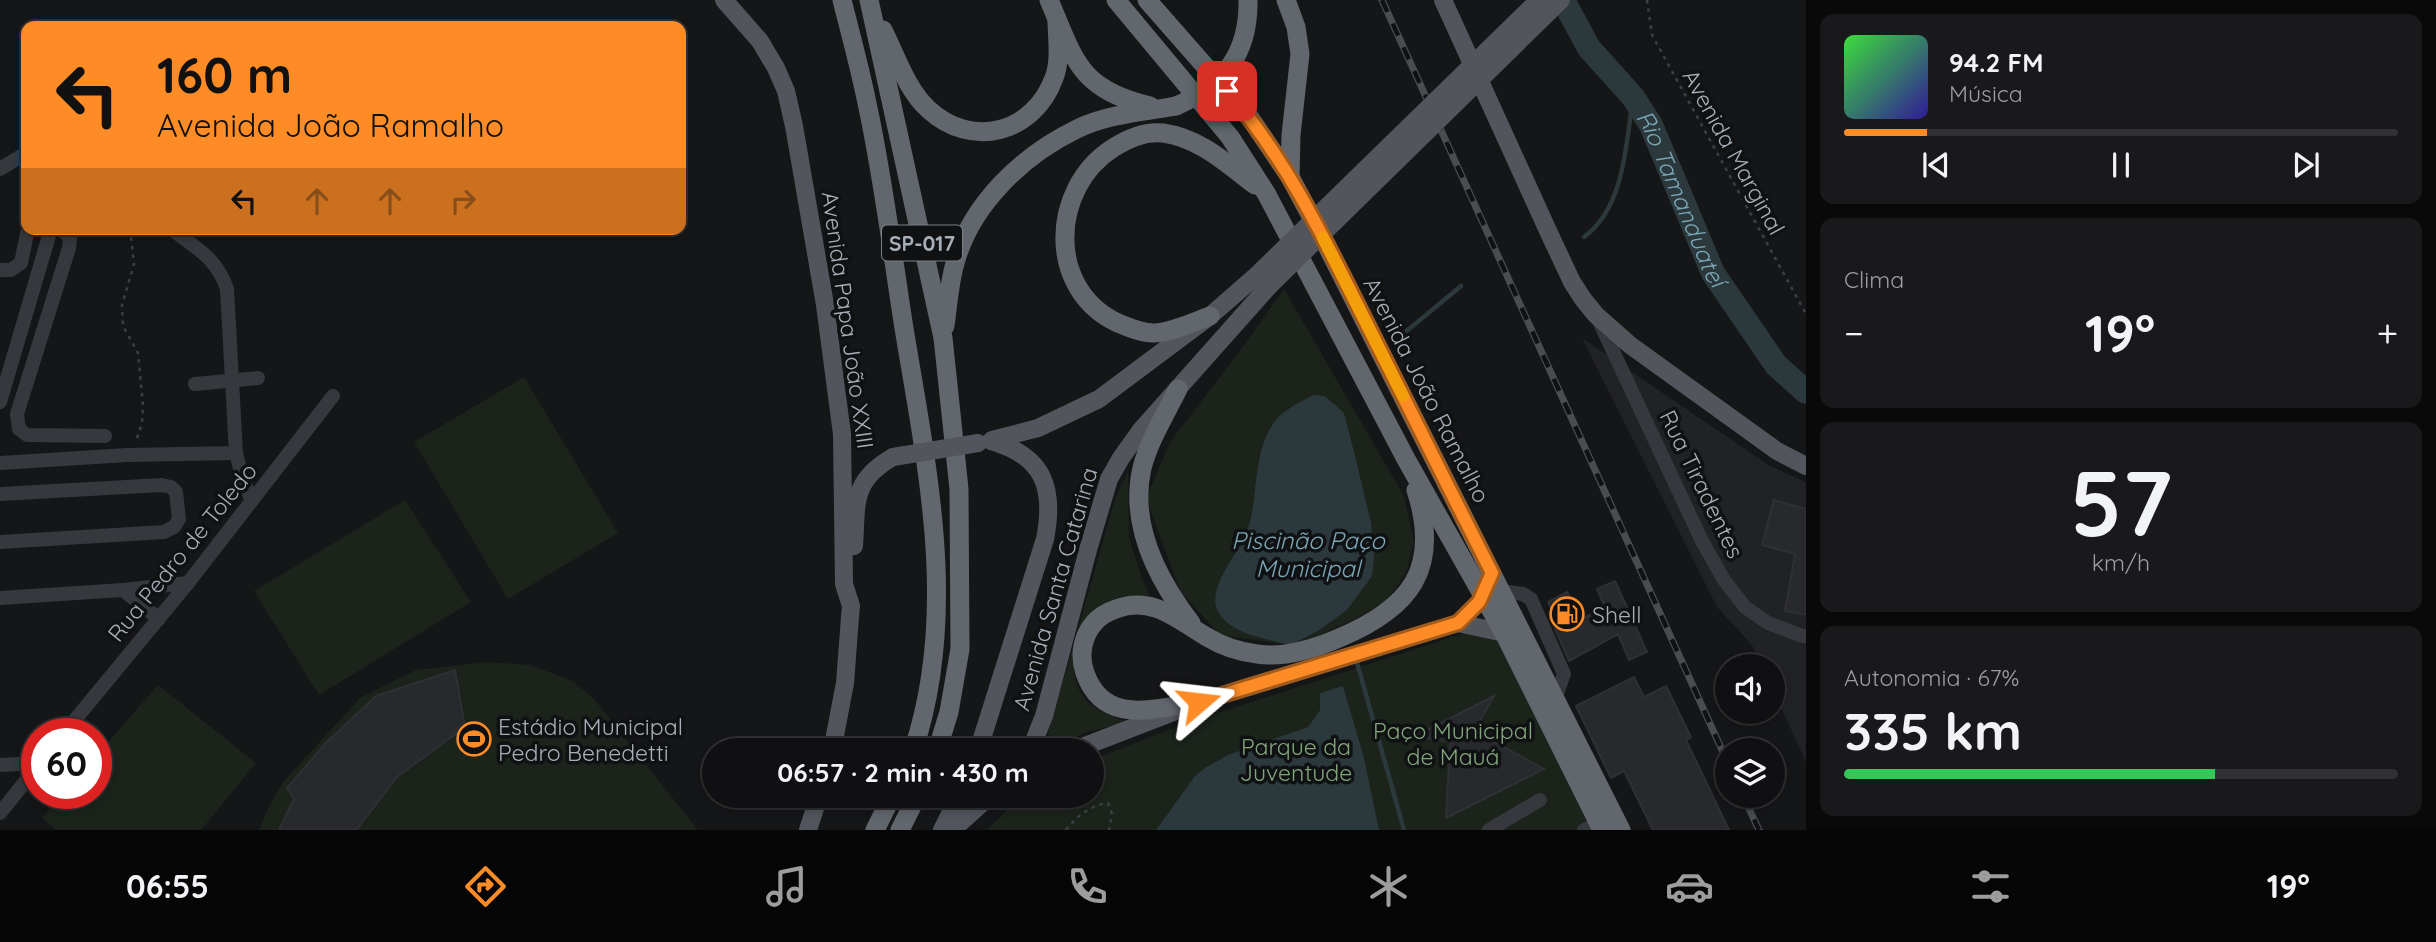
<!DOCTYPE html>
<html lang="pt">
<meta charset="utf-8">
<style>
:root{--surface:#101012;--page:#19191b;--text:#f1f3f6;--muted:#9c9d9f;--line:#303032;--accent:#fd8c27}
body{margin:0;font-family:Quicksand,sans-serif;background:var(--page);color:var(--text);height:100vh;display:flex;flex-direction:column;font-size:26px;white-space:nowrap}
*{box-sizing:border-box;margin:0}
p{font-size:23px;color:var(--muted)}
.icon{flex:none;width:38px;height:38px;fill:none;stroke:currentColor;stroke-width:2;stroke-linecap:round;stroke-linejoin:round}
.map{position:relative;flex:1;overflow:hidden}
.panel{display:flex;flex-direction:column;gap:14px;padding:14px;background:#09090a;width:630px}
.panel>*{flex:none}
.banner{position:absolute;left:21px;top:21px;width:665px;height:214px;border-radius:14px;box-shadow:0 4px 10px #0003,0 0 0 2px var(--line);background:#fd8c27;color:#111;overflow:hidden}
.buttons{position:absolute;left:1715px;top:654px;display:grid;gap:14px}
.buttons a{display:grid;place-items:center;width:70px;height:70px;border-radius:50%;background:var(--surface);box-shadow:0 4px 10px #0003,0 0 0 2px var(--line);font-size:35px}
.speed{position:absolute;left:21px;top:718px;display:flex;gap:14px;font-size:35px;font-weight:700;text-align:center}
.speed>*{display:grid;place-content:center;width:91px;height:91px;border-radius:50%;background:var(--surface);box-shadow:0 4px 10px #0003,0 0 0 2px var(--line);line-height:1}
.speed .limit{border:10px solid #d22;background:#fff;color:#111}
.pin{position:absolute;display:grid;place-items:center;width:60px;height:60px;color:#fff;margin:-30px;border-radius:14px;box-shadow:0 4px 10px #0006}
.me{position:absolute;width:77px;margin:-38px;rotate:73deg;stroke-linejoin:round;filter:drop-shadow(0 0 5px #0008)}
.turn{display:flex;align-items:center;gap:24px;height:147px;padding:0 21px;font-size:32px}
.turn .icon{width:91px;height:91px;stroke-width:2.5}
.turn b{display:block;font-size:49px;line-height:60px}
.lanes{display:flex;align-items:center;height:66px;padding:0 21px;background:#0003;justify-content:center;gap:35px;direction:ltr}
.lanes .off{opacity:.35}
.big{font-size:52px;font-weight:700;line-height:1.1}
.panel .card{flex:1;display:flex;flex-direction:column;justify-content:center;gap:10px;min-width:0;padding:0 24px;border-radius:14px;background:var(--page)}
.panel .dial{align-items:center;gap:0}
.dial b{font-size:91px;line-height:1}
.song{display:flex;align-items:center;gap:21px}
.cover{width:84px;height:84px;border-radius:10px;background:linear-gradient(135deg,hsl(120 70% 55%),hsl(250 70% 35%))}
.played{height:7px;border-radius:4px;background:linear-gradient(90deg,var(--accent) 15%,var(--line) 15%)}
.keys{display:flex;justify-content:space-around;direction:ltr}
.heat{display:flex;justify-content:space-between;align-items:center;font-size:38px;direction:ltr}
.charge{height:10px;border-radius:5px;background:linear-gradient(90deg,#34c759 67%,var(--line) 0)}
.trip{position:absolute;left:702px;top:738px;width:402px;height:70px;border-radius:35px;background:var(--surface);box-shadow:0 4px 10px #0003,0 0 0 2px var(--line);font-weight:700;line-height:70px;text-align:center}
.tabs{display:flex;height:112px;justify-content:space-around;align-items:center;background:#060607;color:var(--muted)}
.tabs .icon{width:49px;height:49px}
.tabs .on{color:var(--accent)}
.tabs b{font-size:32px;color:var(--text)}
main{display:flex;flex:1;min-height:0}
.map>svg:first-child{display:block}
.built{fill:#212225}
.green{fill:#1b231b}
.water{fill:#2b383c}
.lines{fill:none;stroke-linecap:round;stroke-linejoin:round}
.stream{stroke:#2b383c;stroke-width:4.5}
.river{stroke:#2b383c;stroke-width:24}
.building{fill:#28292c;stroke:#2f3034;stroke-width:2}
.path{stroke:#3c4044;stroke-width:2.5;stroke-dasharray:3.5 5;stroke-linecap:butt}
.minor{stroke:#36383d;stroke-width:14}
.major{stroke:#52565c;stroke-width:18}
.highway{stroke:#62676e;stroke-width:19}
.rail-casing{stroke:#494d52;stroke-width:7}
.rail{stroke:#101113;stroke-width:4.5;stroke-dasharray:13;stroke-linecap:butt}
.major-bridge{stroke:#52565c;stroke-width:18}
.highway-bridge{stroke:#62676e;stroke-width:19}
.route-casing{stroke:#a45b19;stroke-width:18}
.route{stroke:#fd8c27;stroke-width:12}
.slow{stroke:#f59e0b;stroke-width:12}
.labels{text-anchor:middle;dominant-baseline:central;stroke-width:7;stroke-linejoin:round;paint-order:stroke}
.shield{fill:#101113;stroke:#798086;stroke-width:2}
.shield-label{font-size:21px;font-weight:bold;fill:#a6afb8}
.street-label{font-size:23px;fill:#a6afb8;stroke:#101113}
.poi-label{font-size:23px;fill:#a6afb8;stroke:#101113;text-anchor:start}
.park-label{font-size:23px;fill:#82a57c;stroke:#101113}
.water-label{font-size:24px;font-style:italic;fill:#7ba6b6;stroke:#101113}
</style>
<main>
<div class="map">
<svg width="1806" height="830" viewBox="0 0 1806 830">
<rect width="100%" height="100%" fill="#151618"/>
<polygon class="built" points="1582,338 1770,466 1806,482 1806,762 1773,690 1773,667 1762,667 1752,645 1717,607"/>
<g class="green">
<polygon points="1284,289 1404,496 1414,542 1406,573 1387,601 1355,619 1296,646 1220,635 1180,591 1146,498 1170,442 1239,352"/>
<polygon points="524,377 618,533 508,599 414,442"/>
<path d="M1128 471 1129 537 1142 578 1151 599H1121L1073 659C1074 700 1093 711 1129 722L1084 733 1052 751H1043L1116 496Z"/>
<polygon points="405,500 471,602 319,695 254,591"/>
<polygon points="1474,630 1499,642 1591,830 987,830 1011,806 1024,796 1092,796 1092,760 1183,724"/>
<polygon points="488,662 530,665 573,681 594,699 698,830 259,830 268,808 284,781 360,698 416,670"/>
<polygon points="158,685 256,763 201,830 56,830 42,818 64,793 96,793 96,756"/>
</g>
<g class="water">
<path d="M1313 395 1325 396 1344 413 1355 456 1371 523 1374 557 1372 576 1347 610 1321 629 1291 645C1268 639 1232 635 1219 613 1204 590 1239 553 1247 531 1259 497 1252 459 1271 427 1280 411 1297 404 1313 395Z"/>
<polygon points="1343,686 1364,758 1379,830 1156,830 1195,776 1205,768 1228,755 1308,727 1320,710 1320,693"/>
</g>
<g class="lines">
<g class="stream">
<path d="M1584 237C1625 207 1626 143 1633 97"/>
<polyline points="1403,334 1461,286"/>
<polyline points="1356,659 1404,830"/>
</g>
<path class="river" id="s1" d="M1563 0 1589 48 1633 97 1651 125 1713 273 1776 365 1806 392"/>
</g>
<g class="building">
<polygon points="1774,500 1806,509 1806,615 1785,611 1795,554 1762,545"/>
<polygon points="1615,581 1647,652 1629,660 1618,634 1569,661 1555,629 1560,627 1548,602 1567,592 1582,619 1605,607 1597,589"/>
<polygon points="455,670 465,727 398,776 356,830 279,830 294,799 287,788 325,744 376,696"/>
<polygon points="1634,677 1644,697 1666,686 1691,737 1686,740 1729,830 1653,830 1624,771 1611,778 1576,706"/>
<polygon points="1494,696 1474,731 1544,769 1446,818 1450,742 1415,736"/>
</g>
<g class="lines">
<g class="path">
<polyline points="1647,0 1652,35 1806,314"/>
<polyline points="130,229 134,264 122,305 123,326 138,353 143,406 142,423 136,441"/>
<path d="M1066 830C1077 816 1091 805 1108 803L1112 814 1109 830"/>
</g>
<g class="minor">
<polyline points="0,169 26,153"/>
<polyline points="58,229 66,233 70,239 69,248 17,414 19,429 27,435 105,436"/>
<path d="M171 229C196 248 217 258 227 289L236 453 243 480 252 501"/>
<polyline points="0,270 11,270 21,263 28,229"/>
<polyline points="1598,319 1702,541 1724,580 1745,607 1768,623 1802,636 1806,636"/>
<polyline points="195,384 258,378"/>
<polyline points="0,402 51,229"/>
<polyline points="0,463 127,455 236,453"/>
<polyline points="0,494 162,485 171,487 176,492 179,519 174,527 164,532 0,542"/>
<polyline points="123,590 159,619"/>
<polyline points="1501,591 1523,594 1531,599 1564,674 1555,699"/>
<polyline points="0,598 123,590 188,583"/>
<polyline points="64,733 188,583 333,396"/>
<polyline points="0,765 37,763"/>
<polyline points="0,813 37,767"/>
<polyline points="1489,830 1540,800"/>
<polyline points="1584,830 1598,823"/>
</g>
<g class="major">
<polyline points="724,0 760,41 776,68 786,91 794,126 825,305 842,434 844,584 851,606 850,617 845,683 832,751"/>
<polyline points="1443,0 1549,233 1572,282 1583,299 1596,315 1630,345 1777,451 1806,466"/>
<polyline points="992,440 1038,428 1099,399 1210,316 1257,275"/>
<path d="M854 546C857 503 851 481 893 457"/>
<polyline points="1458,623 1504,633"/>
<path d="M978 751 1045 539C1055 488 1044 456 991 441"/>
<polyline points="1030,751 1044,716 1088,550 1109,479 1121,458 1141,430 1269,286"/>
<polyline points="1072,751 1199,702 1458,623 1479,602 1487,586"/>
<polyline points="808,830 819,796"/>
<polyline points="942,830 959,796"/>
<polyline points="952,830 990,796"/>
</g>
<g class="highway">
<path d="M842 0C851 36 861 72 868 108 883 178 892 251 903 322 926 464 960 610 913 751"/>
<polyline points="869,0 943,338 959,489 960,649 949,712 937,751"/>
<path d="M1049 0C1075 61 1079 89 1150 106"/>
<polyline points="1116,0 1230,137 1266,193 1406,459 1504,633 1602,830"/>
<polyline points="1147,0 1248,115 1290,177 1327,246 1621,830"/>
<polyline points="1286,0 1296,27 1300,54 1291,135 1290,177"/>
<path d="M883 30C896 56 907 90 928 109 972 150 1034 133 1054 78 1061 61 1057 38 1057 19"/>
<path d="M1210 316C1193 322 1173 332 1154 333 1142 333 1130 328 1118 323 1046 290 1050 188 1113 148 1127 139 1146 131 1163 133 1200 138 1227 164 1255 185"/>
<path d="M945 326C948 305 949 284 955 263 971 204 1023 155 1077 129 1108 114 1143 112 1176 106"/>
<path d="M1178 389C1165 415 1149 441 1142 468 1129 524 1158 580 1191 623"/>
<path d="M1199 702C1155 708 1104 727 1085 673 1079 656 1082 637 1094 623 1100 616 1107 612 1116 609 1152 595 1178 620 1207 637 1222 646 1240 652 1257 654 1285 658 1314 649 1339 638 1411 608 1441 568 1416 490"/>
<polyline points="875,830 892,796"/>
<polyline points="900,830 917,796"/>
</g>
<defs>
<g id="rail">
<polyline points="1382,0 1727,761"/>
<polyline points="1743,796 1759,830"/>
</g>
</defs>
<use href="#rail" class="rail-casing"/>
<use href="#rail" class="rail"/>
<g class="major-bridge">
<polyline points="1257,275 1539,0"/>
<polyline points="1269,286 1561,0"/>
<polyline points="893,457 978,443"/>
</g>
<path class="highway-bridge" d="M1176 106C1224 85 1249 54 1248 0"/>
</g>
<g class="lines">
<defs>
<path id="route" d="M1199 702 1458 623 1479 602 1492 573C1449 489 1407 404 1365 320 1325 240 1286 158 1227 91"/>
</defs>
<use href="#route" class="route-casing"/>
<use href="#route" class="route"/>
<polyline class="slow" points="1323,238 1403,396"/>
</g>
<defs>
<symbol id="fuel-ring" viewBox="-11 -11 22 22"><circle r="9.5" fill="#101113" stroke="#fd8c27" stroke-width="1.5"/><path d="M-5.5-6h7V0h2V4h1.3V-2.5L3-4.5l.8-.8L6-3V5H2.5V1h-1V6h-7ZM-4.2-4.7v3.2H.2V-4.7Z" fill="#fd8c27"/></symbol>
<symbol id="stadium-ring" viewBox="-11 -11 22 22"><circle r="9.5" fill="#101113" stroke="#fd8c27" stroke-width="1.5"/><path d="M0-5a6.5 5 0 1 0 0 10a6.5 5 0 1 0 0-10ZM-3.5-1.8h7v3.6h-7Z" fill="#fd8c27"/></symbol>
</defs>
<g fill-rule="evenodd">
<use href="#fuel-ring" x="1548" y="595" width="38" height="38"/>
<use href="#stadium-ring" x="455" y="720" width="38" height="38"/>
</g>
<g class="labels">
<rect class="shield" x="882" y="225.5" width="80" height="35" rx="5"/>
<g class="shield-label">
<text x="922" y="243">SP-017</text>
</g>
<g class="street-label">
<text transform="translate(1734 152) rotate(61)">Avenida Marginal</text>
<text transform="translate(848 320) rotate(82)">Avenida Papa João XXIII</text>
<text transform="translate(1427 390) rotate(63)">Avenida João Ramalho</text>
<text transform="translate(1702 484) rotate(64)">Rua Tiradentes</text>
<text transform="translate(182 552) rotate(-51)">Rua Pedro de Toledo</text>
<text transform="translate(1055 589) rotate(-74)">Avenida Santa Catarina</text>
</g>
<g class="poi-label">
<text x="1592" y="614">Shell</text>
<text x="498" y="726">Estádio Municipal<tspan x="498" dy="26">Pedro Benedetti</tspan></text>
</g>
<g class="park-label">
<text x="1453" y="730">Paço Municipal<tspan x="1453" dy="26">de Mauá</tspan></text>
<text x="1296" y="746">Parque da<tspan x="1296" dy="26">Juventude</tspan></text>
</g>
<g class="water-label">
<text stroke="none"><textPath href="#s1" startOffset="233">Rio Tamanduateí</textPath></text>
<text x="1308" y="540">Piscinão Paço<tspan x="1308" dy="28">Municipal</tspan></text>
</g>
</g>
</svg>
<div class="buttons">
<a><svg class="icon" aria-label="sound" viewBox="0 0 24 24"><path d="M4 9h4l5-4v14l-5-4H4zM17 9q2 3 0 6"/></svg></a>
<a><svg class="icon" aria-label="layers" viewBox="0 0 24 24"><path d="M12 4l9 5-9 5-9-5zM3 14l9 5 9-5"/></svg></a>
</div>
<div class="speed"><div class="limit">60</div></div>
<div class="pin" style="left:1227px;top:91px;background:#d93025"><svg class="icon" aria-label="arrive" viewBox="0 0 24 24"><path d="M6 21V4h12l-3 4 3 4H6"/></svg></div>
<svg class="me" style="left:1199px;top:702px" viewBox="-20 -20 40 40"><path d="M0-17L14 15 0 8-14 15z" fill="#fd8c27" stroke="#fff" stroke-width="4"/></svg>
<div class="trip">06:57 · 2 min · 430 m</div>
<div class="banner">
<div class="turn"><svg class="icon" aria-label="left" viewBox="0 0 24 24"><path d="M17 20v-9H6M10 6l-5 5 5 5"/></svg><div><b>160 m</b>Avenida João Ramalho</div></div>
<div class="lanes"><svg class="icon" aria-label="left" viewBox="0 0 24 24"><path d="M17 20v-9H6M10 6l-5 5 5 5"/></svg><svg class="icon off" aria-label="ahead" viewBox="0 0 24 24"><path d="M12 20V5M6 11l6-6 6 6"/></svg><svg class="icon off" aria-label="ahead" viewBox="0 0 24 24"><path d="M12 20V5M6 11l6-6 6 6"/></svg><svg class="icon off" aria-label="right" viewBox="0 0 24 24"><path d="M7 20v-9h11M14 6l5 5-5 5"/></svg></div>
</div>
</div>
<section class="panel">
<div class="card">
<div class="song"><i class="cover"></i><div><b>94.2 FM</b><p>Música</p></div></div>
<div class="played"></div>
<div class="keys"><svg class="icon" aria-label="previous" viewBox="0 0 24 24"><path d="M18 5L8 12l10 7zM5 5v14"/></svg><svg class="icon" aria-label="pause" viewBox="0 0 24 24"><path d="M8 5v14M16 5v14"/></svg><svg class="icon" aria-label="next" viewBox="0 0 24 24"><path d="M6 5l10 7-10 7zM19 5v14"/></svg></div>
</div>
<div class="card"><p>Clima</p>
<div class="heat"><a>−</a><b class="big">19°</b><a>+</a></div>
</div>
<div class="card dial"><b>57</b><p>km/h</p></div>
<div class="card"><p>Autonomia · 67%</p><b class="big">335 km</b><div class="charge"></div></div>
</section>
</main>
<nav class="tabs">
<b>06:55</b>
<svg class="icon on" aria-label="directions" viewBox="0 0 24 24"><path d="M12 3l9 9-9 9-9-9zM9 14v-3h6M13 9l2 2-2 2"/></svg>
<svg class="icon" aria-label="music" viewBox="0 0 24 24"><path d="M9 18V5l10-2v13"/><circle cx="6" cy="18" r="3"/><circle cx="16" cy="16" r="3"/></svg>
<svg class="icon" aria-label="phone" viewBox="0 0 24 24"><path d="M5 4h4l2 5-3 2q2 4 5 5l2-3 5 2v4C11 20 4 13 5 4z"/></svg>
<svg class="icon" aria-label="climate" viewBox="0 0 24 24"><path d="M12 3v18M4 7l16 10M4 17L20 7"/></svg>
<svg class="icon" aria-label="car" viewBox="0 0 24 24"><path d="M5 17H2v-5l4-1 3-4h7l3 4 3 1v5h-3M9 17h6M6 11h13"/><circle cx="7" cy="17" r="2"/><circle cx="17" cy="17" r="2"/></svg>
<svg class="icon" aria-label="filters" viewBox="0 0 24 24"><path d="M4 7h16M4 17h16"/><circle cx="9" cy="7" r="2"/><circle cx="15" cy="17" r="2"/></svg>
<b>19°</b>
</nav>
